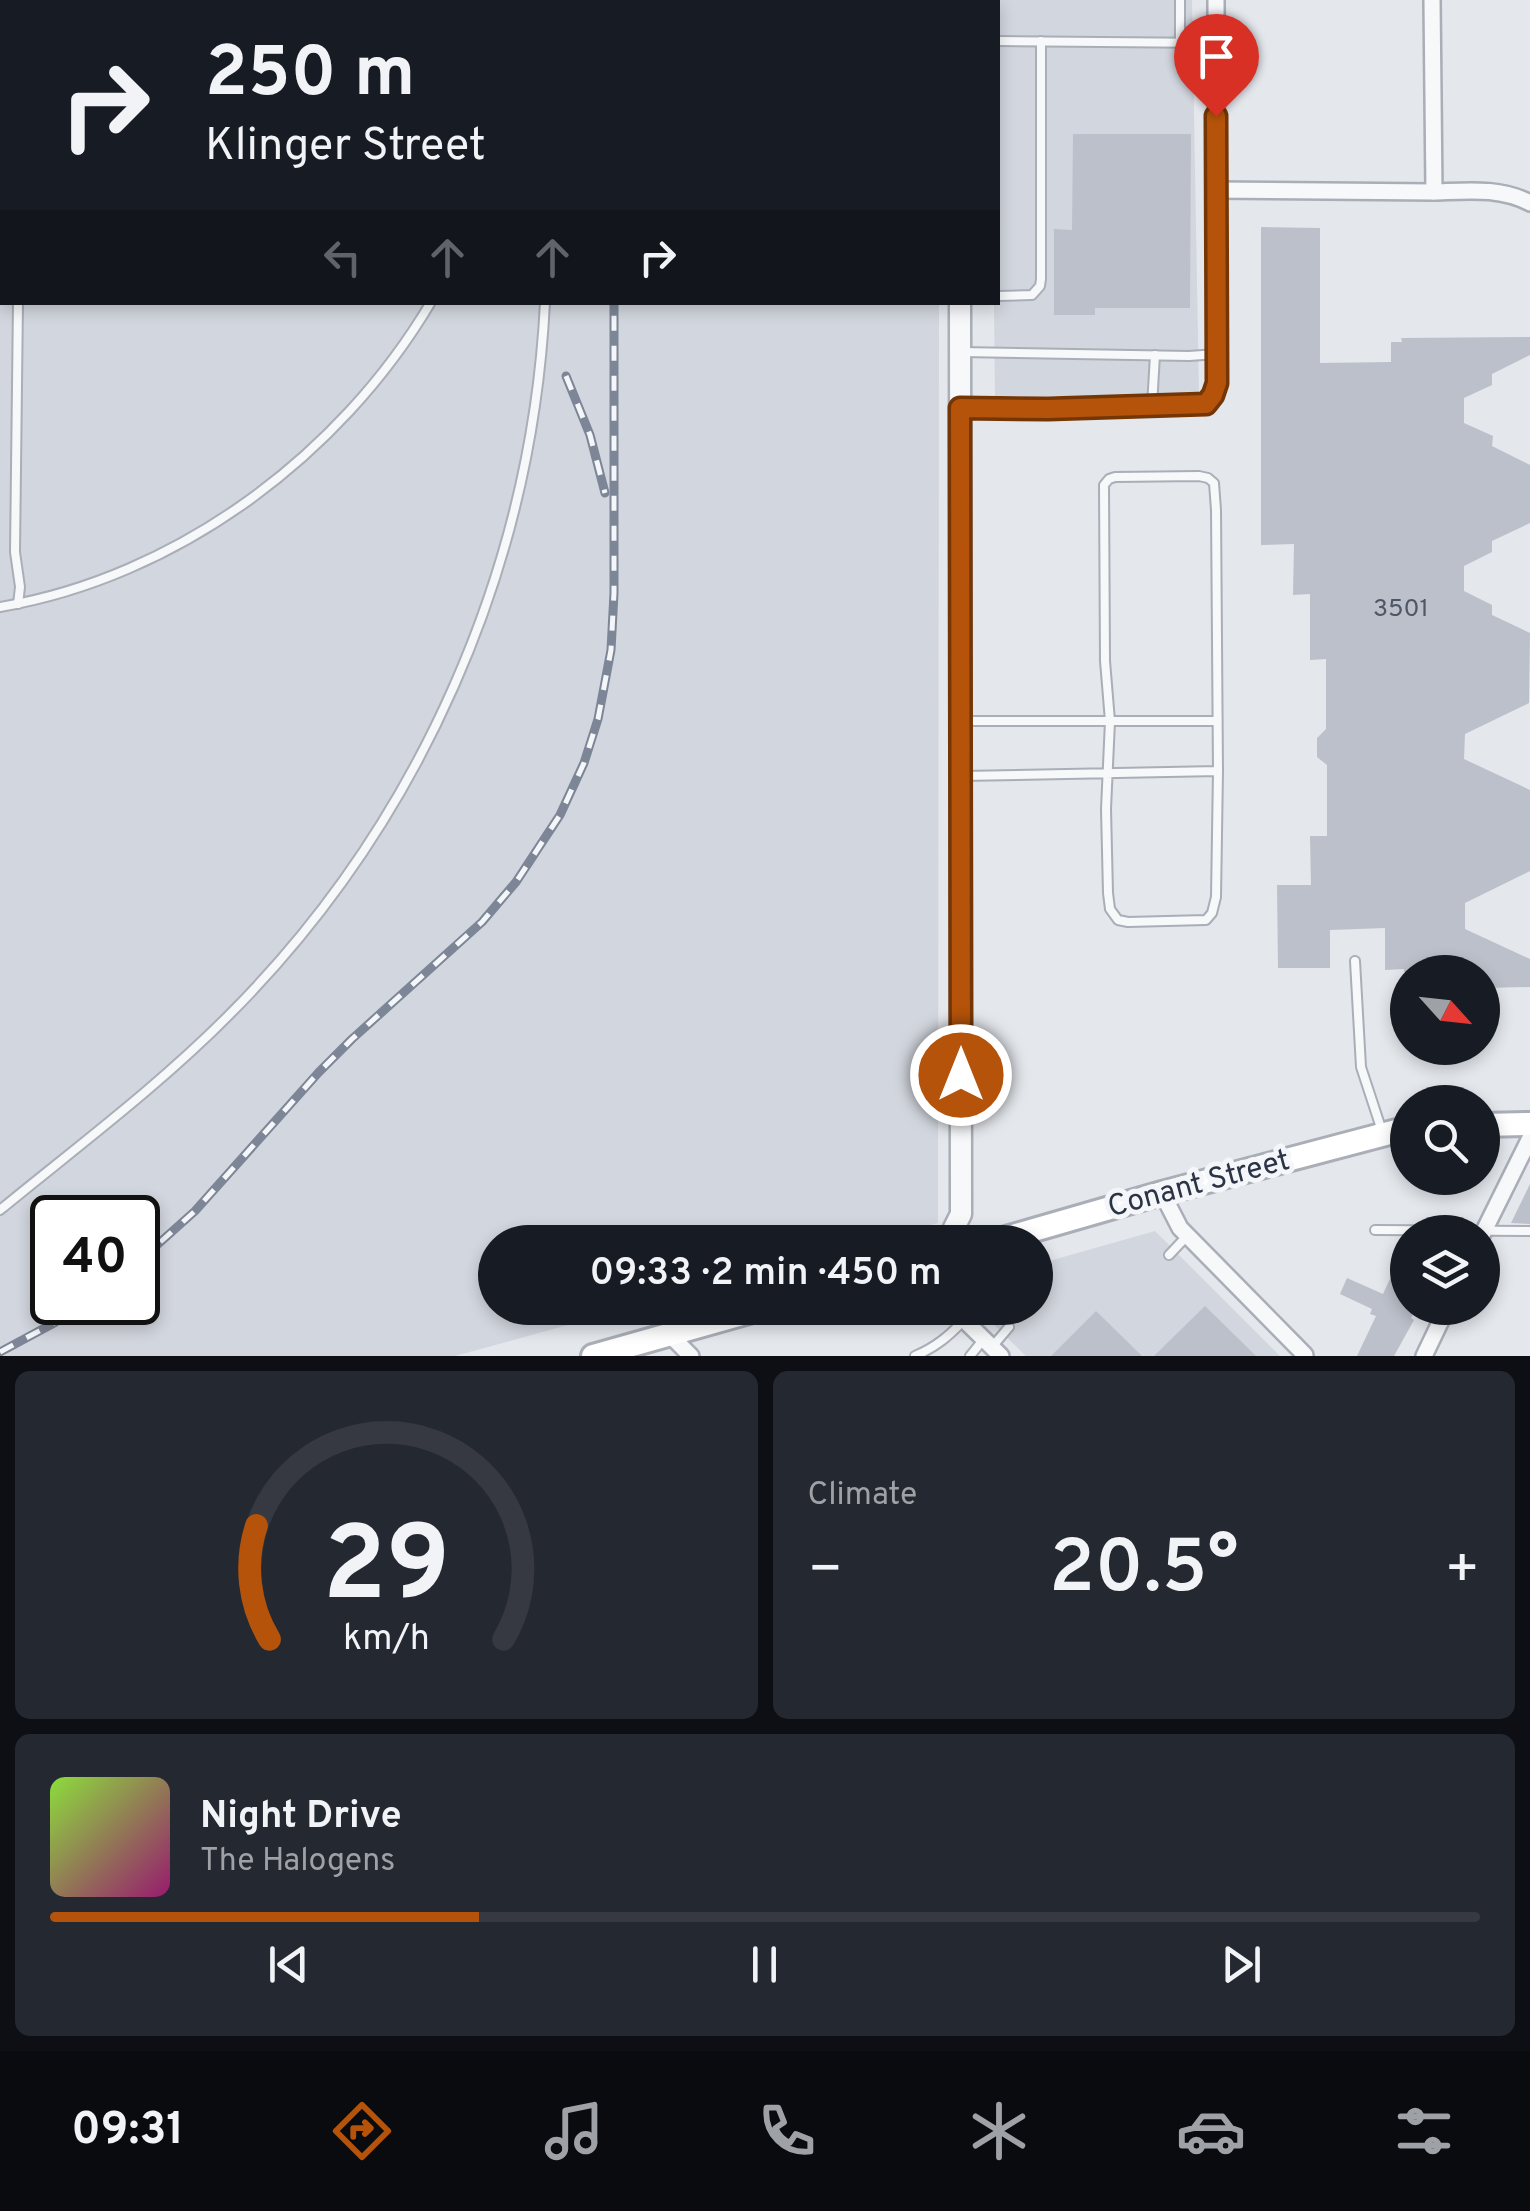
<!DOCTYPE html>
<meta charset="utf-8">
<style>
:root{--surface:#171b24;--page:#242831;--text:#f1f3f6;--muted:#9ea1a6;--line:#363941;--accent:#b45309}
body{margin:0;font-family:Overpass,sans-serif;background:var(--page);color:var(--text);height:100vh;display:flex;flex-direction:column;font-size:38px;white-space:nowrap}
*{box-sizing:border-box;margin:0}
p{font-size:32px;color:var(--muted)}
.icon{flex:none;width:55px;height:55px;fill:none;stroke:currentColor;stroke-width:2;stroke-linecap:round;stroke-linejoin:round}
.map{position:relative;height:1356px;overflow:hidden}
.panel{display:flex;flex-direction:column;gap:15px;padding:15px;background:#0d0f14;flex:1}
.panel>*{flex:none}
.hud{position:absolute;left:0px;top:0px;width:1000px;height:305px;box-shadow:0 5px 15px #0003;background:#171b24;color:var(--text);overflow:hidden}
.needle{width:65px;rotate:117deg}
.tools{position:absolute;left:1390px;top:955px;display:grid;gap:20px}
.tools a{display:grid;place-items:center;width:110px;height:110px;border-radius:50%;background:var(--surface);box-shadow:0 5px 15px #0003;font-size:50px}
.speed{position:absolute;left:30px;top:1195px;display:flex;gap:20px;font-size:50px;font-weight:700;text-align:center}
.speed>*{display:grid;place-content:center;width:130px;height:130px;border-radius:50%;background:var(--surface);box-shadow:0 5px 15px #0003;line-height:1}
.speed .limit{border:5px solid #111;border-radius:15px;background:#fff;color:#111}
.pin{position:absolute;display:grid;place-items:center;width:85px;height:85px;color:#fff;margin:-102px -42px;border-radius:50% 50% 50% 0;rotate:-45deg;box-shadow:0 0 10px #0007}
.pin .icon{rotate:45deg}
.me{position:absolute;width:110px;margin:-55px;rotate:0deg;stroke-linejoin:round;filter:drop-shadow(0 0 8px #0008)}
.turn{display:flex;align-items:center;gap:35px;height:210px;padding:0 40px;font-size:45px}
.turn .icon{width:130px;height:130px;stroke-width:2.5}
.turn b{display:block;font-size:70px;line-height:85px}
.lanes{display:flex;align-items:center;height:95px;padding:0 40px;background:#0003;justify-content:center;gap:50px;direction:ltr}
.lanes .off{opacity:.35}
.big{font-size:75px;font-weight:600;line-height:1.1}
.panel .tile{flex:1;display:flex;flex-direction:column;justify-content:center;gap:15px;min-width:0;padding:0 35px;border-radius:15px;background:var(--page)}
.panel .dial{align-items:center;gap:0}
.dial svg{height:260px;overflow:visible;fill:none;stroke:var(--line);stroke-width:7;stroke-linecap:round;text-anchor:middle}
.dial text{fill:var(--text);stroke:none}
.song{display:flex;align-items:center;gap:30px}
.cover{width:120px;height:120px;border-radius:15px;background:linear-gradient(135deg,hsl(90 70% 55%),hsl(320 70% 35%))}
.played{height:10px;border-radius:5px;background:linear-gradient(90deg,var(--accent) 30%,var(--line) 30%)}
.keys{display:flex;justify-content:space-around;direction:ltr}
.heat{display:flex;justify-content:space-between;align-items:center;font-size:55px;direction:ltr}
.panel .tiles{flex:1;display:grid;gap:15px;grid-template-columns:1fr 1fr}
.tile:last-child{grid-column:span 2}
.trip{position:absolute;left:478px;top:1225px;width:575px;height:100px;border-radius:50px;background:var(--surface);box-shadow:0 5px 15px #0003;font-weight:600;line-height:100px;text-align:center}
.tabs{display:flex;height:160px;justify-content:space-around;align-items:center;background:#090b0e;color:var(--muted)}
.tabs .icon{width:70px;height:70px}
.tabs .current{color:var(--accent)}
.tabs b{font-size:45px;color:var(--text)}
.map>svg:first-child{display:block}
.built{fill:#d2d6de;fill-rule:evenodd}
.building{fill:#bbc0ca}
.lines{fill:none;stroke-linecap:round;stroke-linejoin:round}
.service-casing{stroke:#a9aeb7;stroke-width:12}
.minor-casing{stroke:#a9aeb7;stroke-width:20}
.tertiary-casing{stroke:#a9aeb7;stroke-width:25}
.secondary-casing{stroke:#a9aeb7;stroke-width:28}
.service{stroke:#f7f8fa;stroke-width:8}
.minor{stroke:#f7f8fa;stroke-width:15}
.tertiary{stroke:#f7f8fa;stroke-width:20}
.secondary{stroke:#fff;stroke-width:22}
.rail-casing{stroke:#7d8696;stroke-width:9}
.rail{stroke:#f4f6f9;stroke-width:5;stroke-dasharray:15;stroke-linecap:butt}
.route-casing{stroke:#753606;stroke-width:25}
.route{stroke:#b45309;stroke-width:18}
.labels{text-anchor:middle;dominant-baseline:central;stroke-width:10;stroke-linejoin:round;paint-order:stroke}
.number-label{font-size:25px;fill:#4f5766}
.street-label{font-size:30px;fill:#2b3445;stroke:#f4f6f9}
</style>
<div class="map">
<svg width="1530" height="1356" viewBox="0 0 1530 1356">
<rect width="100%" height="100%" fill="#e4e7ec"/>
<g class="built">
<path d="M0 0H938V2H2V302L939 303 938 1223 866 1242H495V1308H630L455 1356H0ZM52 1218H138V1302H52Z"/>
<polygon points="992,0 1192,0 1199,396 995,396 994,303 998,302 998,2 992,2"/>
<polygon points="1155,1231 1280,1356 1026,1356 977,1308 1035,1308 1035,1265"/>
</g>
<g class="building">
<polygon points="1073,134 1191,134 1190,308 1095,308 1095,315 1054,315 1054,229 1072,230"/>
<polygon points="1261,227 1320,228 1320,363 1391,362 1391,342 1402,342 1401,338 1530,337 1530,355 1492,374 1492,385 1464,398 1464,423 1493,436 1492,446 1530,465 1530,523 1492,541 1492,552 1464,566 1464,591 1492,605 1492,615 1530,633 1529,703 1465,734 1464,759 1530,790 1530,871 1465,903 1465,929 1530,959 1530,987 1482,988 1482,972 1404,972 1404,969 1385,970 1385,928 1330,930 1330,968 1278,968 1277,885 1311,885 1310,836 1327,836 1327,765 1317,757 1317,738 1326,729 1326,659 1310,660 1310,594 1293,595 1294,544 1261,545"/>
<polygon points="1530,1184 1530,1224 1511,1223"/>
<polygon points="1408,1240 1408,1309 1414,1312 1411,1318 1414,1320 1394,1356 1357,1356 1376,1316 1370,1314 1372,1309 1340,1294 1347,1278 1383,1294"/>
<polygon points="1205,1306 1256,1356 1154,1356"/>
<polygon points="1096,1311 1142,1356 1051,1356"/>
</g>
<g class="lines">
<defs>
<g id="service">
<polyline points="507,0 507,2"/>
<polyline points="1180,0 1180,43"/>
<polyline points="20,2 20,0"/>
<polyline points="528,2 528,0"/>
<polyline points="550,2 550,0"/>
<polyline points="998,41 1216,43"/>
<polyline points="0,216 2,216"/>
<polyline points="998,296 1032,295 1040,286 1041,279 1041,41"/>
<polyline points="18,302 15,552 20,587 18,604"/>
<polyline points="961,352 1189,356 1217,354"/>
<polyline points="1152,406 1155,355"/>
<path d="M0 607C177 577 340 456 431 302"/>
<polyline points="962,721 1217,721"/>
<polyline points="961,776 1218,771 1216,510 1214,483 1208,478 1199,476 1115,477 1109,479 1104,485 1105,661 1110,721 1106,809 1108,893 1110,909 1118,920 1128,922 1206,920 1212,913 1216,897 1218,771"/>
<polyline points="1355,961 1361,1067 1382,1131"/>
<path d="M0 1210C78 1146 160 1085 231 1013 419 824 532 569 545 302"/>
<polyline points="1375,1230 1530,1231"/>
<polyline points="1169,1255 1187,1236"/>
<polyline points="992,1347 1009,1327"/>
<path d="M915 1356C936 1347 949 1336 964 1320"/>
<polyline points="970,1356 983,1340"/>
</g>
<g id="minor">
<polyline points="1215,190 1434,192 1432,0"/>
<path d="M1434 192C1467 191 1500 187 1530 203"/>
<polyline points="960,407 1048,409 1206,404 1213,395 1217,383 1216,0"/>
<polyline points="1162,1193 1180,1228 1305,1355"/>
<polyline points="1482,1235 1530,1138"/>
<polyline points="952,1308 1001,1356"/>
<polyline points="669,1334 691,1356"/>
<polyline points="1424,1356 1447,1308"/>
</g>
<g id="tertiary">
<polyline points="959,0 959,2"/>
<polyline points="947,1242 961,1214 960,302"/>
</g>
<g id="secondary">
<polyline points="1482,1125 1530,1124"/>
<polyline points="992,1242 1162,1193 1408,1128"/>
<polyline points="593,1356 763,1308"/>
</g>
</defs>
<use href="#service" class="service-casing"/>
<use href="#minor" class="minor-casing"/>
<use href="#tertiary" class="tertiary-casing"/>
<use href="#secondary" class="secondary-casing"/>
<use href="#service" class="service"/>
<use href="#minor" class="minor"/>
<use href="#tertiary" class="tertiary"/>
<use href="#secondary" class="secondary"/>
<defs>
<g id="rail">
<polyline points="614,2 614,0"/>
<polyline points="566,376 590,435 605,493"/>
<polyline points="138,1262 195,1211 319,1072 352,1039 482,922 516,882 560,815 584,763 598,719 611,650 614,593 614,302"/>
<polyline points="0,1352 54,1323 85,1302"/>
</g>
</defs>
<use href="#rail" class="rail-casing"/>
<use href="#rail" class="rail"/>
</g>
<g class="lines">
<defs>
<polyline id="route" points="961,1075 960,408 1048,409 1206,404 1213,395 1217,383 1216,116"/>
</defs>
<use href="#route" class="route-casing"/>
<use href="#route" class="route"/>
</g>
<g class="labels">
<g class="number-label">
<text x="1401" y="610">3501</text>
</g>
<g class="street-label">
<text transform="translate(1199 1185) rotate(-15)">Conant Street</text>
</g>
</g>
</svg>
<div class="tools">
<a><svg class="needle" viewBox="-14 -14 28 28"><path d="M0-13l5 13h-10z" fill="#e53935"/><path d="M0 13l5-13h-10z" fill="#9ea1a6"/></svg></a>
<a><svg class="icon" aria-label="search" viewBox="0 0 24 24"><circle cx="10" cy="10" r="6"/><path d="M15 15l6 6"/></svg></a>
<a><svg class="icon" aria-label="layers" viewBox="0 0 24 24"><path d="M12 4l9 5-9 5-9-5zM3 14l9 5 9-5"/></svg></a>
</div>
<div class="speed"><div class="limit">40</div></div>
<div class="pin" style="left:1216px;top:116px;background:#d93025"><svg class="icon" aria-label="arrive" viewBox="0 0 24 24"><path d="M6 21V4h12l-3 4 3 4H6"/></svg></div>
<svg class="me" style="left:961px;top:1075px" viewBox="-20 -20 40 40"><circle r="17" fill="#b45309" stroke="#fff" stroke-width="3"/><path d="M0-11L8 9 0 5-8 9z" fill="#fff"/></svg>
<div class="trip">09:33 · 2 min · 450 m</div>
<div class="hud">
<div class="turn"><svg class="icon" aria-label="right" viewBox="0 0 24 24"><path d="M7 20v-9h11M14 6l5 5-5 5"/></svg><div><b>250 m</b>Klinger Street</div></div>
<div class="lanes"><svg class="icon off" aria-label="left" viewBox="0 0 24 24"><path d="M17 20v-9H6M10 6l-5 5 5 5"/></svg><svg class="icon off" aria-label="ahead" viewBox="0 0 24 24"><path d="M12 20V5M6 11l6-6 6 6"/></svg><svg class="icon off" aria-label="ahead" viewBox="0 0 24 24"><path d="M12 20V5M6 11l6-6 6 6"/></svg><svg class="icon" aria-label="right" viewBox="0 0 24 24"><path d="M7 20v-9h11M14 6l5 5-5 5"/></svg></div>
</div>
</div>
<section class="panel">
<div class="tiles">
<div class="tile dial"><svg viewBox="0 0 100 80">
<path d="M14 69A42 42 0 1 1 86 69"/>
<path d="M14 69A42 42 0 0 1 10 34" stroke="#b45309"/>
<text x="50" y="56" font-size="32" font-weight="700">29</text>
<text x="50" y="72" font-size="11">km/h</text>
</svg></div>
<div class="tile"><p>Climate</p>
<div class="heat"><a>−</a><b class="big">20.5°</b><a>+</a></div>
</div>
<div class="tile">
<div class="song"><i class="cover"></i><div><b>Night Drive</b><p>The Halogens</p></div></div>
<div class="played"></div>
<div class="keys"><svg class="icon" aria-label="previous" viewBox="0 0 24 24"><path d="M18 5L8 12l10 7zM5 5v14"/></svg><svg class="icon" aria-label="pause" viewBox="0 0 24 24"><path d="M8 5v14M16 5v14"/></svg><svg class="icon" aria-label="next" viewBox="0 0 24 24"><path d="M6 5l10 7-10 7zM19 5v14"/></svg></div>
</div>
</div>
</section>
<nav class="tabs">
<b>09:31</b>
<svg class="icon current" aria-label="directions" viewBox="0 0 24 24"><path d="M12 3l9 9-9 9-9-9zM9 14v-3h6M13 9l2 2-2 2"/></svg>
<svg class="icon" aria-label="music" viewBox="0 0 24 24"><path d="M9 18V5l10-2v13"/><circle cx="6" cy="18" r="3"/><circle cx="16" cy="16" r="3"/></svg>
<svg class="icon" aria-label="phone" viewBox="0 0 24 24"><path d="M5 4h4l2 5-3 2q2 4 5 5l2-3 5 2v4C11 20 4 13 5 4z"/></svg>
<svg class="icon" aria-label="climate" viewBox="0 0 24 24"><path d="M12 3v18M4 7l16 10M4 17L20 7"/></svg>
<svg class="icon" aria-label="car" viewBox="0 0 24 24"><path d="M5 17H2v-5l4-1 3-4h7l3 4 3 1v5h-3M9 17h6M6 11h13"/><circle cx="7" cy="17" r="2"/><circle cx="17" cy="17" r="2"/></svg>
<svg class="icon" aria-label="filters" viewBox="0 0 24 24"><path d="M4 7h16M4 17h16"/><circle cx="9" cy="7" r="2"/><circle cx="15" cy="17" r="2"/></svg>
</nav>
